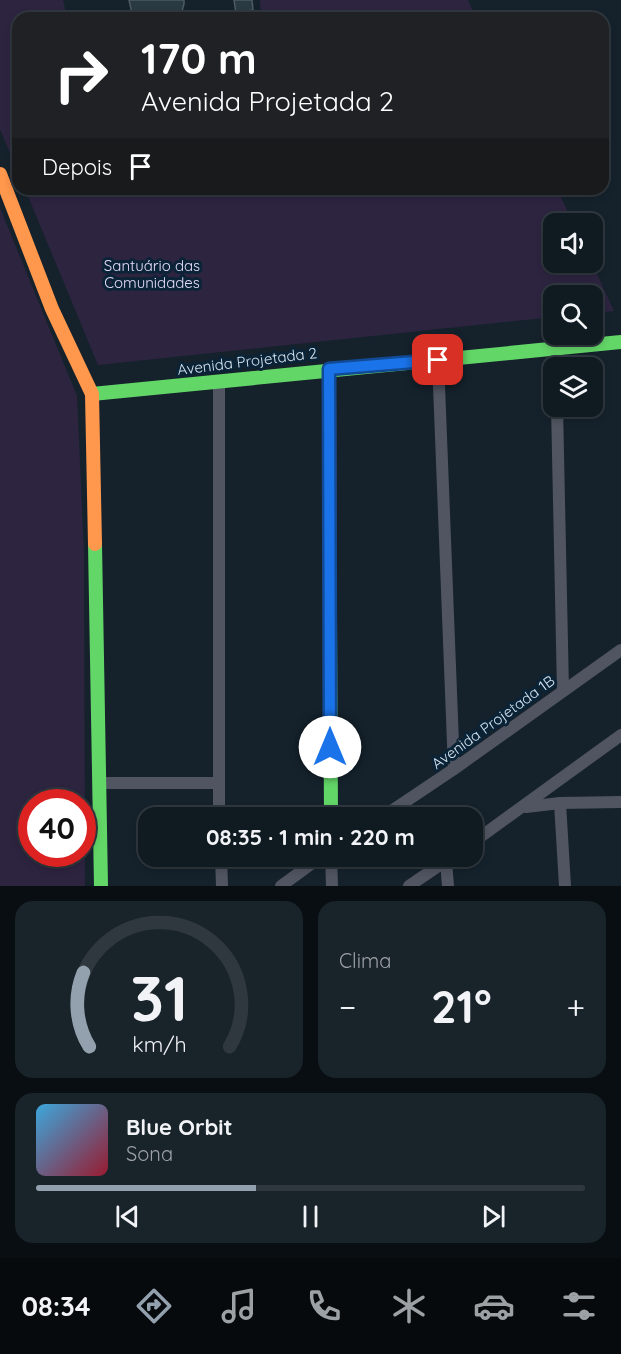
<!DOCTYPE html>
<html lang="pt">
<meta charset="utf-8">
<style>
:root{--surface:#101a21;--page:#19232a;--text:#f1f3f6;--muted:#9ca1a5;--line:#30383f;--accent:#92a1ad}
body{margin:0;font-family:Quicksand,sans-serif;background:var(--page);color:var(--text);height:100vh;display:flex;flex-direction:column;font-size:22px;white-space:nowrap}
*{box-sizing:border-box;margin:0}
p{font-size:20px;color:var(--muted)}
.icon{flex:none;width:33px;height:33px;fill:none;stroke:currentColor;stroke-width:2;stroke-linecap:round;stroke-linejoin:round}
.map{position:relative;height:886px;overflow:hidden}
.sheet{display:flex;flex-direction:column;gap:15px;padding:15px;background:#090e12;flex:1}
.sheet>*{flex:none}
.top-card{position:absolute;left:12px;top:12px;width:597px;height:183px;border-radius:18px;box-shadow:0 3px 9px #0003,0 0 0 2px var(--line);background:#202124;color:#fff;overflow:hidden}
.fabs{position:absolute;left:543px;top:213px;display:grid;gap:12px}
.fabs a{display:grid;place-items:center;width:60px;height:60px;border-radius:12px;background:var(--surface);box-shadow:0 3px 9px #0003,0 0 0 2px var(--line);font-size:30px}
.speed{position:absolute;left:18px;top:789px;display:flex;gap:12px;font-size:30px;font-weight:700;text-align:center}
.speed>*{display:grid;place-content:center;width:78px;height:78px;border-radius:50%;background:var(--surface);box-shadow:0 3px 9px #0003,0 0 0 2px var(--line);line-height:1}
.speed .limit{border:9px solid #d22;background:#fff;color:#111}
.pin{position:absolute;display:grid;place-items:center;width:51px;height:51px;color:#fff;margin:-26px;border-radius:12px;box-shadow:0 3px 9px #0006}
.me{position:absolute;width:66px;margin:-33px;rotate:0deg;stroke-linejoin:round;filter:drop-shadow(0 0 4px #0008)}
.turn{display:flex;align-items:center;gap:21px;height:126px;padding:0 30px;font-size:27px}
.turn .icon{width:78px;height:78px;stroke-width:2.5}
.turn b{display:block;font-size:42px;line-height:51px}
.then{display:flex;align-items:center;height:57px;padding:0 30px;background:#0003;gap:12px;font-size:22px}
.big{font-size:45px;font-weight:700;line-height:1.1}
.sheet .card{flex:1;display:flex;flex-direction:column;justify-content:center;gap:9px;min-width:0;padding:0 21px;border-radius:18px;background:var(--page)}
.sheet .dial{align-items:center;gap:0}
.dial svg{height:156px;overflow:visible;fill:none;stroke:var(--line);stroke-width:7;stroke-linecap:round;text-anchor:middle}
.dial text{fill:var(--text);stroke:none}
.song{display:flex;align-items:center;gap:18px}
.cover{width:72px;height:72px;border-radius:9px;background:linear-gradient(135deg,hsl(200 70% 55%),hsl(350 70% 35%))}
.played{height:6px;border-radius:3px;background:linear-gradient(90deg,var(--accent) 40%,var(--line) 40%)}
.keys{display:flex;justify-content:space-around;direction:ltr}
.heat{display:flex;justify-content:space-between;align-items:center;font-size:33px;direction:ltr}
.sheet .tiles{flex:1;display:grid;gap:15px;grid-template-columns:1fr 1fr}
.card:last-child{grid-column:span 2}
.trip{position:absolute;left:138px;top:807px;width:345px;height:60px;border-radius:18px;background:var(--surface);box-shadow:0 3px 9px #0003,0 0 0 2px var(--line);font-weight:700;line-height:60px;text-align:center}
.menu{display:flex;height:96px;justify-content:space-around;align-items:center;background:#060a0d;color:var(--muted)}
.menu .icon{width:42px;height:42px}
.menu .on{color:var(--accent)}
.menu b{font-size:27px;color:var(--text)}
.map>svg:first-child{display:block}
.green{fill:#2d2440;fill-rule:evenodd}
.building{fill:#293a42;stroke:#4e5b62;stroke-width:1.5}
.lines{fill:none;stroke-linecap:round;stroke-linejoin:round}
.street{stroke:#515561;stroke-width:12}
.fast{stroke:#63d668;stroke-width:14}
.slow{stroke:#ff974d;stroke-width:14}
.jam{stroke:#b3261e;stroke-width:14}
.route-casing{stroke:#114b97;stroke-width:15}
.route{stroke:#1a73e8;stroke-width:10}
.labels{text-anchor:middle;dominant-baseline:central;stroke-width:6;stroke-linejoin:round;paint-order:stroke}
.park-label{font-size:15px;fill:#e6dcf8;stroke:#0b2336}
.street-label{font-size:15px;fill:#d6e5f2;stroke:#0b2336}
</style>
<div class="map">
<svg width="621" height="886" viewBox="0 0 621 886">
<rect width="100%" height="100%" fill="#15222c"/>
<g class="green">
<polygon points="0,0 63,0 67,18 18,18 18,172 0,129"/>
<polygon points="260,0 468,0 476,18 261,18"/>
<polygon points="25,189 557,189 573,223 554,224 554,262 592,263 614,311 593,313 592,296 554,296 553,317 98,365"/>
<path d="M0 208 77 396 84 553 85 886H0ZM32 802H82V854H32Z"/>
</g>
<g class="building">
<polygon points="129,0 184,0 184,4 180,18 133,18"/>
<polygon points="234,0 252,0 253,10 236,13"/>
</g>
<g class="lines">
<g class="street">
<polyline points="556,347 557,368"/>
<polyline points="438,360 454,769"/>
<polyline points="557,406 563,691"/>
<polyline points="101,783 217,783"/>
<polyline points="560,803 621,802"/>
<polyline points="526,807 560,803 565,886"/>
<polyline points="219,818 219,382"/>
<polyline points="381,818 454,769 621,650"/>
<polyline points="472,843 621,735"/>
<polyline points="221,856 222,886"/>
<polyline points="331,856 332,886"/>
<polyline points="446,861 448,886"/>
<polyline points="281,886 322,856"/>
<polyline points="409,886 453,856"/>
</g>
<g class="fast">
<polyline points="92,394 621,342"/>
<polyline points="95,544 101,886"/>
<polyline points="330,621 331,818"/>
</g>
<polyline class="slow" points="0,174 52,309 92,394 95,544"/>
<polyline class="jam" points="329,369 330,621"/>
</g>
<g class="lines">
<defs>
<polyline id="route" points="330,747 329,369 438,360"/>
</defs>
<use href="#route" class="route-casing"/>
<use href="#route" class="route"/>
</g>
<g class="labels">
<g class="park-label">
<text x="152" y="265">Santuário das<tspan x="152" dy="17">Comunidades</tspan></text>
</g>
<g class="street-label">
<text transform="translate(247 361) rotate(-7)">Avenida Projetada 2</text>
<text transform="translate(493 722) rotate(-36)">Avenida Projetada 1B</text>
</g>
</g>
</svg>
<div class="fabs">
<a><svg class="icon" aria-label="sound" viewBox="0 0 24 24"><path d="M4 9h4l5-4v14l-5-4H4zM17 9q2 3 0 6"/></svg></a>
<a><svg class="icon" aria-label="search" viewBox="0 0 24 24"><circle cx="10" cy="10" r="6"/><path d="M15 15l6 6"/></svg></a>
<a><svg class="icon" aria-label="layers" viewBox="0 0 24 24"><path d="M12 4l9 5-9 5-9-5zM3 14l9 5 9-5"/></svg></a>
</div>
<div class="speed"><div class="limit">40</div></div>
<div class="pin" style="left:438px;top:360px;background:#d93025"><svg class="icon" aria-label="arrive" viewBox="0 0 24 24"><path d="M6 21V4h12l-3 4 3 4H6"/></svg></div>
<svg class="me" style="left:330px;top:747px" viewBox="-20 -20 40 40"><circle r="19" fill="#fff"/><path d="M0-13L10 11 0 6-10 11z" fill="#1a73e8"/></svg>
<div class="trip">08:35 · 1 min · 220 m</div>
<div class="top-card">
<div class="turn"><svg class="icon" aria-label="right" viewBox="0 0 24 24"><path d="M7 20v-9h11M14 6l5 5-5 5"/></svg><div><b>170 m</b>Avenida Projetada 2</div></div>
<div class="then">Depois<svg class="icon" aria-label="arrive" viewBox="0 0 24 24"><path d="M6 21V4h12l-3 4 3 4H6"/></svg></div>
</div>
</div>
<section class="sheet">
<div class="tiles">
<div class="card dial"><svg viewBox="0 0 100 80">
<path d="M14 69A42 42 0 1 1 86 69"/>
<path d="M14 69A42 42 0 0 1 11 31" stroke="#92a1ad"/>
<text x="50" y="56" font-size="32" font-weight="700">31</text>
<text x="50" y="72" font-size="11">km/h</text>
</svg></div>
<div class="card"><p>Clima</p>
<div class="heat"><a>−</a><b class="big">21°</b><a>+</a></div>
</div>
<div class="card">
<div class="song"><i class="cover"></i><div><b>Blue Orbit</b><p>Sona</p></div></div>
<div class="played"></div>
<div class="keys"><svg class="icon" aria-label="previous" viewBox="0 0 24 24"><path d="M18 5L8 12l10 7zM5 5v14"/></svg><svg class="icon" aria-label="pause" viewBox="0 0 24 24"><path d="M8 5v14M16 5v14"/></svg><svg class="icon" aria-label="next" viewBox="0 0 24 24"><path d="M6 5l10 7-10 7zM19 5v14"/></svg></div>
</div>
</div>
</section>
<nav class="menu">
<b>08:34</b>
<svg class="icon on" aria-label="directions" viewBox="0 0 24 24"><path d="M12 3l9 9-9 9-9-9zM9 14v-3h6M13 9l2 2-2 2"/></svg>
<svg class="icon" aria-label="music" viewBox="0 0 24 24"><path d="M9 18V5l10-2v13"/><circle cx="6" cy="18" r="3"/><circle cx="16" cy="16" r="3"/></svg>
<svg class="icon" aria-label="phone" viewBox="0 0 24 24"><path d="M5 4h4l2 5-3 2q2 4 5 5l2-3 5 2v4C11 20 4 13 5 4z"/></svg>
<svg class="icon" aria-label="climate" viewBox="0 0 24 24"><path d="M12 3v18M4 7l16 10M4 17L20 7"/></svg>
<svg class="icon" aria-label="car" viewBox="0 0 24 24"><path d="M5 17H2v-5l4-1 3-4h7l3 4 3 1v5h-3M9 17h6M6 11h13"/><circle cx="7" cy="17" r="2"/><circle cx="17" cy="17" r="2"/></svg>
<svg class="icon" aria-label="filters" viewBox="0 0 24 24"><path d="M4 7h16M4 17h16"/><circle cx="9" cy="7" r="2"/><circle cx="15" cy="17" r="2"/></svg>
</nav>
